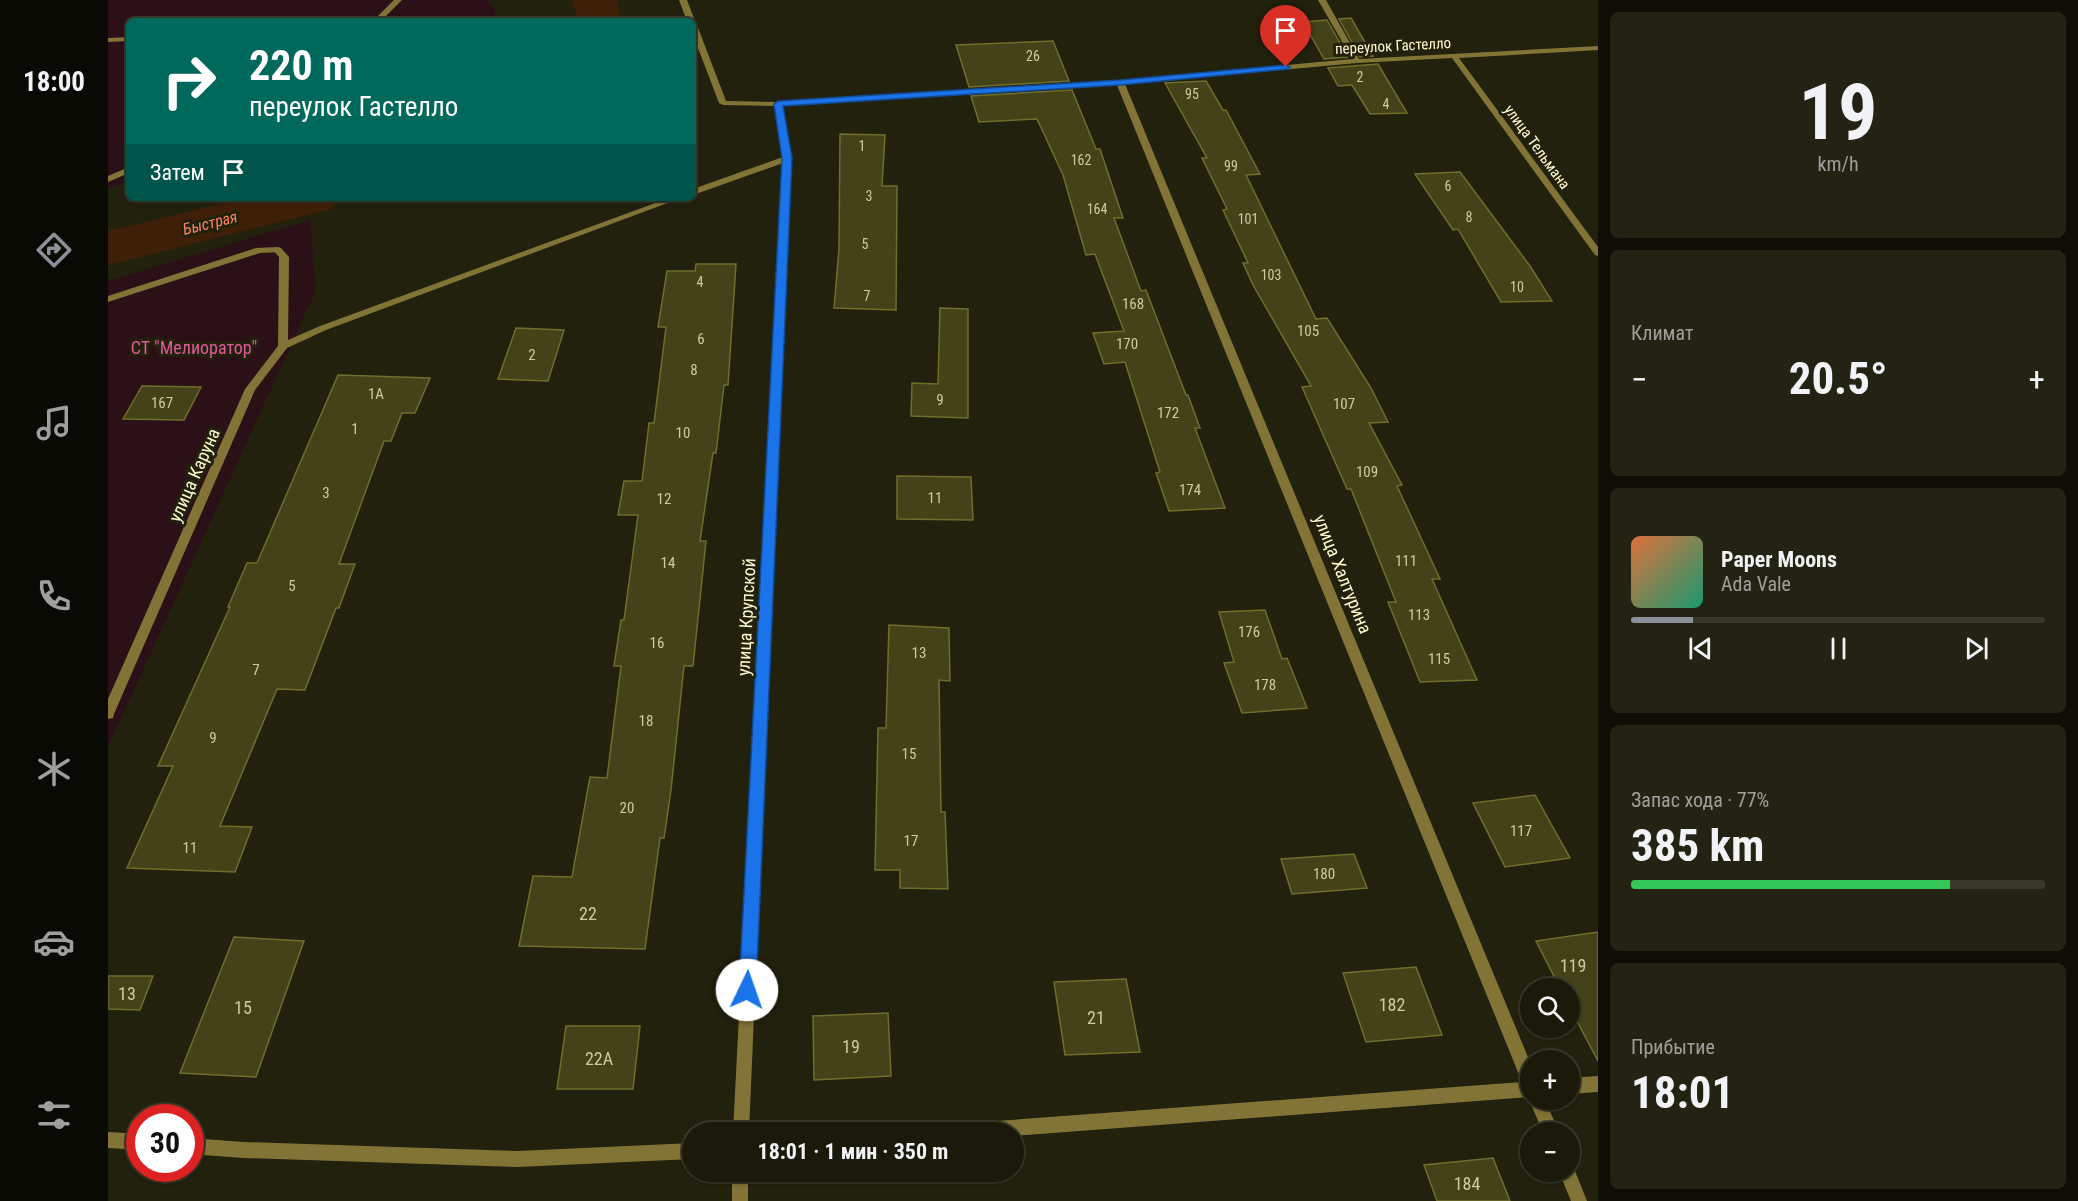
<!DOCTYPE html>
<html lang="ru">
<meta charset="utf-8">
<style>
:root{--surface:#1a190a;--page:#232213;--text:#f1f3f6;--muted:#9fa09c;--line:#38382b;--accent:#8c9099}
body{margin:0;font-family:"Roboto Condensed",sans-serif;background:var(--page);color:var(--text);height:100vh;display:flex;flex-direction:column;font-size:22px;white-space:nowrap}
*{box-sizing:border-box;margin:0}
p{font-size:20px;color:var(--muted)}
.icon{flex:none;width:33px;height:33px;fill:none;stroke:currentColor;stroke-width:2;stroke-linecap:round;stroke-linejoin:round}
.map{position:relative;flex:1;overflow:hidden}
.details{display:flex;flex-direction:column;gap:12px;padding:12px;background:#0e0e06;width:480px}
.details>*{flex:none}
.top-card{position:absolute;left:18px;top:18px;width:570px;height:183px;border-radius:9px;box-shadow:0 2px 4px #0004,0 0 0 2px var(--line);background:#00695c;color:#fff;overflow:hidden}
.controls{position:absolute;left:1412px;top:978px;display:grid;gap:12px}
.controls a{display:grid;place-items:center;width:60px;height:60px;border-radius:50%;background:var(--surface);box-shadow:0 2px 4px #0004,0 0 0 2px var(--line);font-size:30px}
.speed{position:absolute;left:18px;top:1104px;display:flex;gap:12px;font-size:30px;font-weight:700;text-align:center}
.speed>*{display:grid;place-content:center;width:78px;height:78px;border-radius:50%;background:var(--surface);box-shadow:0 2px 4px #0004,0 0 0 2px var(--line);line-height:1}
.speed .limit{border:9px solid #d22;background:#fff;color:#111}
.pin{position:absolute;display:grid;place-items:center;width:51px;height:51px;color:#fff;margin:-62px -26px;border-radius:50% 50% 50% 0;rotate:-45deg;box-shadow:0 0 6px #0007}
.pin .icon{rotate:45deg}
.me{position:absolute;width:66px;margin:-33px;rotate:3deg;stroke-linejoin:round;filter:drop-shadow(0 0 4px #0008)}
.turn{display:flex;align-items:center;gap:21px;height:126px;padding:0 24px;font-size:27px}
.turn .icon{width:78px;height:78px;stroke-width:2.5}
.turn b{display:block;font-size:42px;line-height:51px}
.then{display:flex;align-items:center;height:57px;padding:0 24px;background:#0003;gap:12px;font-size:22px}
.big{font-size:45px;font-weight:700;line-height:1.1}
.details .widget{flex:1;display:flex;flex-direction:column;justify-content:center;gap:9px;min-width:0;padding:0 21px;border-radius:9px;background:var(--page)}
.details .dial{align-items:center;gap:0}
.dial b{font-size:78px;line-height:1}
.song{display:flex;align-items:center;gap:18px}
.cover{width:72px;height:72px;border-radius:9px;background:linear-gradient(135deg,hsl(20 70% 55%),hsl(160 70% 35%))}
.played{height:6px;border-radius:3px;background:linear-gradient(90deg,var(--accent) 15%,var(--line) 15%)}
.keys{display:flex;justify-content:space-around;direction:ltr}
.heat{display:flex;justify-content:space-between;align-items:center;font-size:33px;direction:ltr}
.charge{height:9px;border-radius:4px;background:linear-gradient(90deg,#34c759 77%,var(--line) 0)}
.trip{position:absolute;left:574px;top:1122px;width:342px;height:60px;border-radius:30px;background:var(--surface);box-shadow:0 2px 4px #0004,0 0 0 2px var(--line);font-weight:700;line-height:60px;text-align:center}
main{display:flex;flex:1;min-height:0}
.tab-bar{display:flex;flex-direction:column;width:108px;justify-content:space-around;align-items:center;background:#0a0a04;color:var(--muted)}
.tab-bar .icon{width:42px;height:42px}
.tab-bar .selected{color:var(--accent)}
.tab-bar b{font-size:27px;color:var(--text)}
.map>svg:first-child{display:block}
.green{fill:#2c1017}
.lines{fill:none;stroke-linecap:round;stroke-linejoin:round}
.river{fill:#401f09;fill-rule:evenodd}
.building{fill:#434219;stroke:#706e2b;stroke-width:1.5}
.lane{fill:#827437;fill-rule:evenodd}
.street{fill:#827437;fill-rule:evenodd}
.route{fill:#1a73e8;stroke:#114b97;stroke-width:1.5}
.labels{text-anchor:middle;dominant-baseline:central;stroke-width:6;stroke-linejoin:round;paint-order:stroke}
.far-number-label{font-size:14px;fill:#d0cca1}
.far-street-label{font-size:15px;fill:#ffface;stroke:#22210d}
.number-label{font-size:15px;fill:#d0cca1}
.far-water-label{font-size:16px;font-style:italic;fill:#ff835c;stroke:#22210d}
.park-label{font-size:18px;fill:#e15999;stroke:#22210d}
.street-label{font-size:18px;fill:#ffface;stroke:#22210d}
.near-number-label{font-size:18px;fill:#d0cca1}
</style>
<main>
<nav class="tab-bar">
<b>18:00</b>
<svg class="icon selected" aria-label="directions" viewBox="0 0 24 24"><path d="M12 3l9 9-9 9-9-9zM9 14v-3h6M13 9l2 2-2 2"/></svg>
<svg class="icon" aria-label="music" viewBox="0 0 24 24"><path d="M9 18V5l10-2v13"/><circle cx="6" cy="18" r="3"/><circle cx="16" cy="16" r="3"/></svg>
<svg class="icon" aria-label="phone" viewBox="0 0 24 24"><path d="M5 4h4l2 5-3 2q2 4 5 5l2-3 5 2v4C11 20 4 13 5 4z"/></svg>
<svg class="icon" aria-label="climate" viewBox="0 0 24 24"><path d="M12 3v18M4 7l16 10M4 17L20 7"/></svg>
<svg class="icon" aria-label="car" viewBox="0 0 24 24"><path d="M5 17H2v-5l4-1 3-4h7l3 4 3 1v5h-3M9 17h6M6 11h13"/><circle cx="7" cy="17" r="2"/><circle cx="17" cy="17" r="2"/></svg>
<svg class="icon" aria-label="filters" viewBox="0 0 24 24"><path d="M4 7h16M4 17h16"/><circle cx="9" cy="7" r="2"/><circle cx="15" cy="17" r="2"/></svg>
</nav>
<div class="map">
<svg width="1490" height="1201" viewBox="0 0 1490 1201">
<rect width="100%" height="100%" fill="#22210d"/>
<g class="green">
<polygon points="0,0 379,0 389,13 381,21 21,21 21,182 0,188"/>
<polygon points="202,220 208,290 0,747 0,281"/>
</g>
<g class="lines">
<g class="river">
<polygon points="464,0 508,0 514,21 470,21"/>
<polygon points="138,198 230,198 223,209 0,265 0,231"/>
</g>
</g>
<g class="building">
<polygon points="1243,18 1265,56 1252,57 1231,19"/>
<polygon points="1219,20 1240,57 1216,59 1195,22"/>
<polygon points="945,41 961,81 861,87 848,45"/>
<polygon points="1270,64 1299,113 1262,114 1244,85 1230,86 1220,68"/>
<polygon points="1098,81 1115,110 1118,110 1152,174 1138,175 1208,319 1219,318 1263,388 1280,422 1261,423 1294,485 1289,486 1332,579 1324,579 1369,680 1312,682 1280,602 1288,602 1243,489 1239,489 1194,387 1203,386 1145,285 1135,263 1140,263 1115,210 1119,209 1094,158 1099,158 1057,83"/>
<polygon points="964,90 988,149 992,149 1015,218 1006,218 1033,291 1038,290 1078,395 1080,395 1092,428 1087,428 1117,508 1061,511 1048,473 1052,472 1017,362 996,364 985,333 1016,331 987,254 978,255 955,175 929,119 871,122 863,96"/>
<polygon points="732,134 777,135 774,186 789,186 788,310 726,308 731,249"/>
<polygon points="1352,172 1422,266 1444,301 1393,302 1350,229 1345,230 1307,174"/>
<polygon points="588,264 628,264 620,385 616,385 608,453 605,453 592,541 598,541 585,666 576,666 563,790 556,838 552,838 537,949 411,946 425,876 464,877 482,777 499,778 513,666 506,666 513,620 516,620 530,515 510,515 516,481 534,481 541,423 546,423 558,327 550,327 559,271 587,271"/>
<polygon points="832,308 860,309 860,418 803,416 804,383 830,384"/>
<polygon points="408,328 456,330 440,381 390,379"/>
<polygon points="230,375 322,378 307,413 294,413 283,441 276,441 231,564 247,564 231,608 228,608 197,690 169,689 112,826 144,827 127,872 19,868 65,766 50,766 122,607 120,607 139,563 149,563"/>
<polygon points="34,386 93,387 76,420 15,419"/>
<polygon points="789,476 863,477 865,520 789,519"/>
<polygon points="1157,610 1174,659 1179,658 1199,708 1134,713 1116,663 1126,662 1111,612"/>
<polygon points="781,625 841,628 842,681 831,680 833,812 837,812 840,889 792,888 792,870 767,870 770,728 778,728"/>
<polygon points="1427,795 1462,858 1397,867 1365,803"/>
<polygon points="1246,854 1259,888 1184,894 1173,859"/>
<polygon points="1490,932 1490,1061 1461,1006 1461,988 1452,988 1428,941"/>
<polygon points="126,937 196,941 148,1077 72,1073"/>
<polygon points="1308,967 1334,1035 1258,1042 1235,973"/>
<polygon points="0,976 45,976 32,1010 0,1009"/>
<polygon points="1018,979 1032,1052 957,1055 946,982"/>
<polygon points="780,1013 783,1076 706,1080 705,1016"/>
<polygon points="458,1026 532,1026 525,1089 449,1089"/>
<polygon points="1385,1158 1402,1201 1329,1201 1316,1165"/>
</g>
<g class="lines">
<g class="lane">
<polygon points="286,0 294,0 273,21 265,21"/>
<polygon points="21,37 21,41 0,42 0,38"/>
<polygon points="21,167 21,173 0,182 0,176"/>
<polygon points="170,247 173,248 173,252 152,253 0,302 0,296 148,248"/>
</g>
<g class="street">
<polygon points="571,0 579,0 587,21 586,23 579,21"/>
<polygon points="1210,0 1218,0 1251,59 1490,46 1490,50 1351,58 1490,247 1490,256 1487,255 1344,58 1249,63 1017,84 1422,1062 1422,1097 906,1136 906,1132 840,1132 842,1126 848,1124 1414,1082 1009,85 674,106 683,158 641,1132 625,1132 675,163 585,195 585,189 675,157 666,106 615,105 611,103 585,35 585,23 589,25 618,101 670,102 1012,80 1244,59"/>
<polygon points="561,198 573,198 218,330 179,348 147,390 6,714 5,718 0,719 0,699 137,389 170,346 171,257 165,250 167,248 173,248 181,257 180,340 212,326"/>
<polygon points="1490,1076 1490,1092 1461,1094 1461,1078"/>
<polygon points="1422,1098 1422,1100 1437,1100 1451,1132 1435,1132 1421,1100"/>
<polygon points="0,1132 32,1134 32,1150 0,1148"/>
<polygon points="82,1138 135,1142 410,1151 585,1143 585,1159 410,1167 135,1158 82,1154"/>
<polygon points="1461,1165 1465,1166 1479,1201 1463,1201 1451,1172 1461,1172"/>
<rect x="624" y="1172" width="16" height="29"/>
</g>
</g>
<polygon class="route" points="1178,65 1182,67 1181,69 1012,85 675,106 684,158 648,990 646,996 639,998 633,996 631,990 674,158 666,104 670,101 1012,80"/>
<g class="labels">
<g class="far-number-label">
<text x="925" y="56">26</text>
<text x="1252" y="77">2</text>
<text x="1084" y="94">95</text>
<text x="1278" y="104">4</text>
<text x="754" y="146">1</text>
<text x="973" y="160">162</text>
<text x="1123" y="166">99</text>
<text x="1340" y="186">6</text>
<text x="761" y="196">3</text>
<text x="989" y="209">164</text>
<text x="1361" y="217">8</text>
<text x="1140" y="219">101</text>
<text x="757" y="244">5</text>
<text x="1163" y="275">103</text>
<text x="592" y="282">4</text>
<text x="1409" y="287">10</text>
<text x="759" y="296">7</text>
</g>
<g class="far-street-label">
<text transform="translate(1285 46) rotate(-3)">переулок Гастелло</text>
<text transform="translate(1429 147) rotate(54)">улица Тельмана</text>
</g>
<g class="number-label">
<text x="1025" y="304">168</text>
<text x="1200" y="331">105</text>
<text x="593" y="339">6</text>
<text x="1019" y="344">170</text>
<text x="424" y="355">2</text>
<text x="586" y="370">8</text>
<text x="268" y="394">1А</text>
<text x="832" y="400">9</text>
<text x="54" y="403">167</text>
<text x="1236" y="404">107</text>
<text x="1060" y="413">172</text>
<text x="247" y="429">1</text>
<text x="575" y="433">10</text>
<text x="1259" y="472">109</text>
<text x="1082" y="490">174</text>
<text x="218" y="493">3</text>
<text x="827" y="498">11</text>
<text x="556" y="499">12</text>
<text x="1298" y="561">111</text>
<text x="560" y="563">14</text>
<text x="184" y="586">5</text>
<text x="1311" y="615">113</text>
<text x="1141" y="632">176</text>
<text x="549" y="643">16</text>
<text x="811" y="653">13</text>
<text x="1331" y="659">115</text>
<text x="148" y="670">7</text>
<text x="1157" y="685">178</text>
<text x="538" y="721">18</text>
<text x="105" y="738">9</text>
<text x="801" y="754">15</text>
<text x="519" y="808">20</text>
<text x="1413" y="831">117</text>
<text x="803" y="841">17</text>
<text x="82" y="848">11</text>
<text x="1216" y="874">180</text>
</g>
<g class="far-water-label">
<text transform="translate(102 223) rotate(-14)">Быстрая</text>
</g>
<g class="park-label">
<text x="86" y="347">СТ "Мелиоратор"</text>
</g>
<g class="street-label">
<text transform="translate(86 475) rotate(-66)">улица Каруна</text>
<text transform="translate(1235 574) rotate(68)">улица Халтурина</text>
<text transform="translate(638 617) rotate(-87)">улица Крупской</text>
</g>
<g class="near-number-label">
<text x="480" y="913">22</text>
<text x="1465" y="965">119</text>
<text x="19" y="993">13</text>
<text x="1284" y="1004">182</text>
<text x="135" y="1007">15</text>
<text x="988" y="1017">21</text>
<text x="743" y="1046">19</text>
<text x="491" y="1058">22А</text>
<text x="1359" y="1183">184</text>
</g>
</g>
</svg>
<div class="controls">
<a><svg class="icon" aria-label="search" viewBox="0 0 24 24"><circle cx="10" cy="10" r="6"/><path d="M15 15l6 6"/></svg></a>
<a>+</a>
<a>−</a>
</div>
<div class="speed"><div class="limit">30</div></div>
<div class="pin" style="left:1178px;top:67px;background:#d93025"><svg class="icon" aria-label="arrive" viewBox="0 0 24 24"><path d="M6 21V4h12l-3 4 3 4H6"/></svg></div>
<svg class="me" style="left:639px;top:990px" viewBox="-20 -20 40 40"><circle r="19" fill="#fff"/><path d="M0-13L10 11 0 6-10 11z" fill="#1a73e8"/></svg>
<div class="trip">18:01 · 1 мин · 350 m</div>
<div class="top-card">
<div class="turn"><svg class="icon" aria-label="right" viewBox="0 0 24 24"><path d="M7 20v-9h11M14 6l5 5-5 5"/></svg><div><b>220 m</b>переулок Гастелло</div></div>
<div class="then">Затем<svg class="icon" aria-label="arrive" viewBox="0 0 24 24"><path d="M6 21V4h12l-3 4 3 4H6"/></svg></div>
</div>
</div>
<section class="details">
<div class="widget dial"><b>19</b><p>km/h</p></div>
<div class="widget"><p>Климат</p>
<div class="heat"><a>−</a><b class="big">20.5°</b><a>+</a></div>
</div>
<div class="widget">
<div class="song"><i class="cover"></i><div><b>Paper Moons</b><p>Ada Vale</p></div></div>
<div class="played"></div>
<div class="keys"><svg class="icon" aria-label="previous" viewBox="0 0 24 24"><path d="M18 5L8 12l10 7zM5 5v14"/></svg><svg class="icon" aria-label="pause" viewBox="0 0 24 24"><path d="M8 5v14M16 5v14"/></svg><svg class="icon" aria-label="next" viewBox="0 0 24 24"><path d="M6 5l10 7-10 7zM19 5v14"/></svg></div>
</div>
<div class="widget"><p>Запас хода · 77%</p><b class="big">385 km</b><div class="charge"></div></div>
<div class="widget"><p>Прибытие</p><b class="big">18:01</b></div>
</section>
</main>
